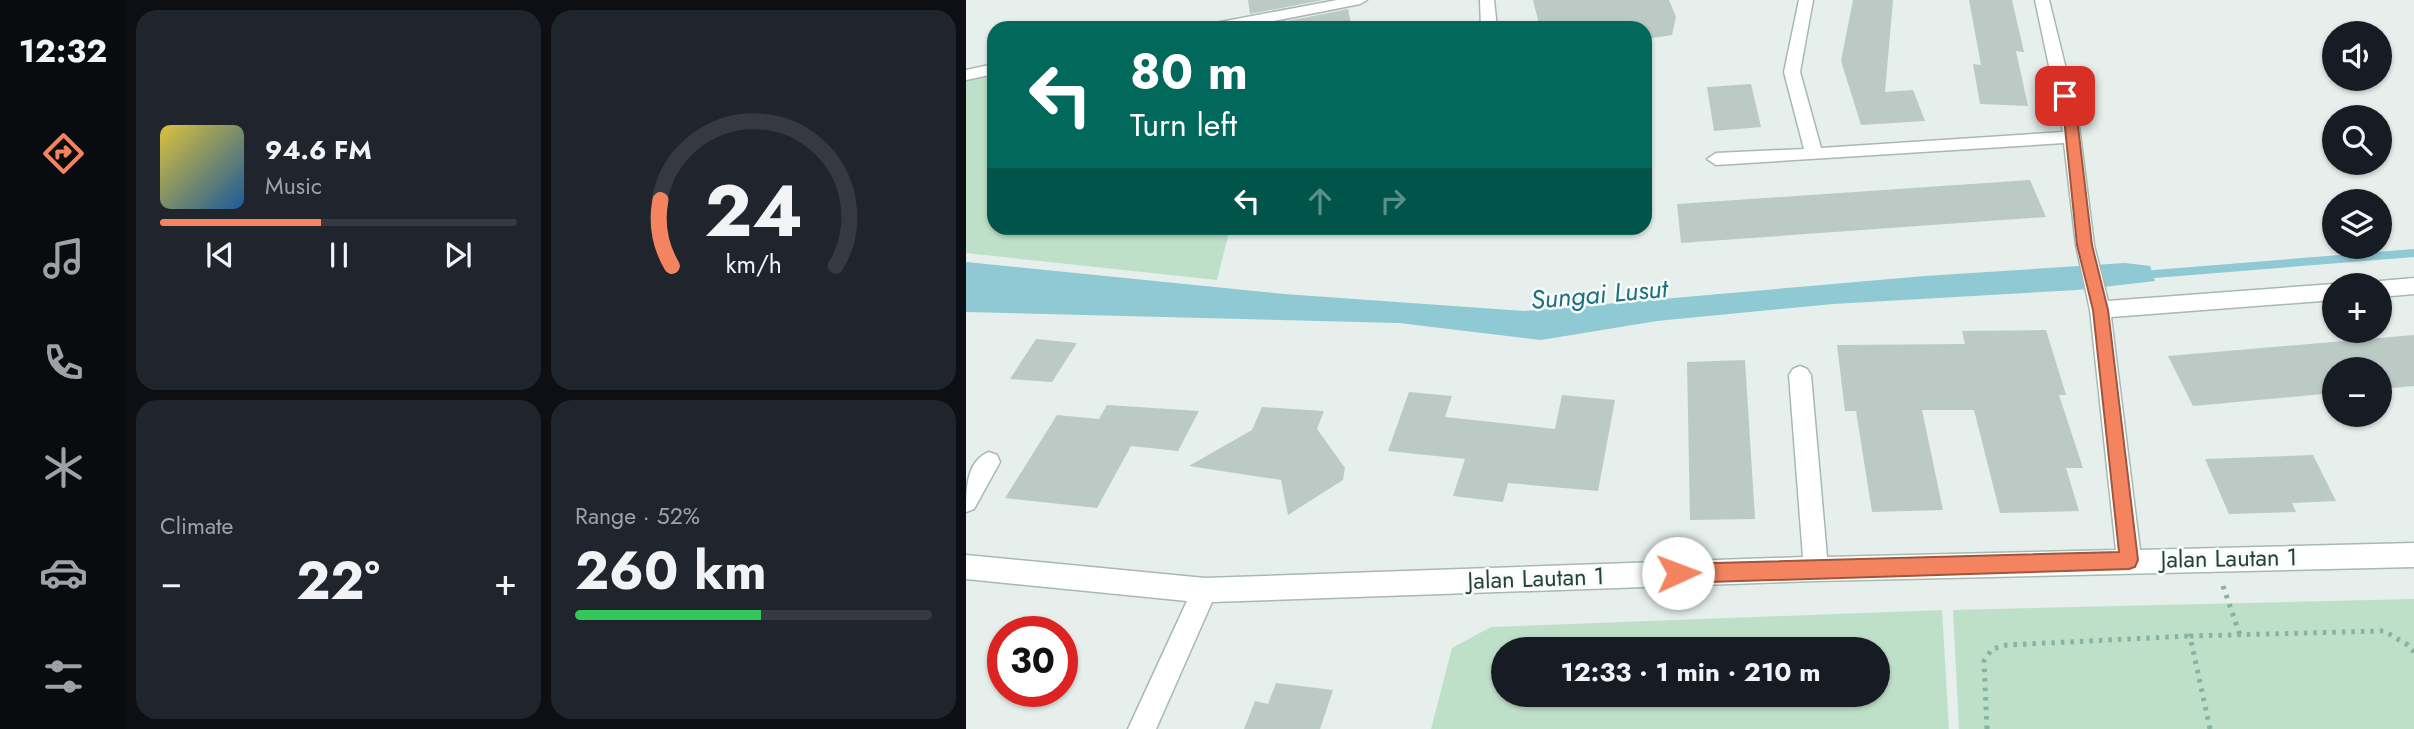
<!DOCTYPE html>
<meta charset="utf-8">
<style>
:root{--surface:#171b24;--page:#20242c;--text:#f1f3f6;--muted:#9ea1a6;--line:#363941;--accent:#f4845f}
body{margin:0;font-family:Jost,sans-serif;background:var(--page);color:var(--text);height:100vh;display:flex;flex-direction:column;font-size:26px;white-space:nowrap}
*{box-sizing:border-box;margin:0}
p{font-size:23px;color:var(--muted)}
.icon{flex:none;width:38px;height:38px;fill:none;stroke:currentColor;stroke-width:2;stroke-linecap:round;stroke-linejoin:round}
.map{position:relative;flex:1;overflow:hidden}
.sheet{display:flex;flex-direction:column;gap:10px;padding:10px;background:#0d0f14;width:840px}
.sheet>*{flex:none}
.banner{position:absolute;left:21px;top:21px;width:665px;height:214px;border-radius:21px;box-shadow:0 2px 5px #0004;background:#00695c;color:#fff;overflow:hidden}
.controls{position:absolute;left:1356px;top:21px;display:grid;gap:14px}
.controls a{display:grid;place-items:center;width:70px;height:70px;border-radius:50%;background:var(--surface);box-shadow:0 2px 5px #0004;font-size:35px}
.speed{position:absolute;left:21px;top:616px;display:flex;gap:14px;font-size:35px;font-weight:700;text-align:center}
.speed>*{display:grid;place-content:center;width:91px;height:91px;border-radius:50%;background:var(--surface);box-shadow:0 2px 5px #0004;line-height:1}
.speed .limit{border:10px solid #d22;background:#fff;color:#111}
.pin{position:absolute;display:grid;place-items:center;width:60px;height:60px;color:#fff;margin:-30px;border-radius:14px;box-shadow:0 4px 10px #0006}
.me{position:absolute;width:77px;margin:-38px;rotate:88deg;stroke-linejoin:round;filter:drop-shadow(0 0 5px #0008)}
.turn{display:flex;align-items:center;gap:24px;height:147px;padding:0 28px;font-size:32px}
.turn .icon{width:91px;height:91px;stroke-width:2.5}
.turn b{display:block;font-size:49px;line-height:60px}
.lanes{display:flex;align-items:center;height:66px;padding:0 28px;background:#0003;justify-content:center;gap:35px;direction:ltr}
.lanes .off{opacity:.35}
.big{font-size:52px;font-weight:700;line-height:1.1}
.sheet .card{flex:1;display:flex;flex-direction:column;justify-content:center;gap:10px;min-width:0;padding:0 24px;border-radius:21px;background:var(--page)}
.sheet .dial{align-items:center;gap:0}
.dial svg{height:182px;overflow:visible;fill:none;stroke:var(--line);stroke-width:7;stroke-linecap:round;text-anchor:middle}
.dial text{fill:var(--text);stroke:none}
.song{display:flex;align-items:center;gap:21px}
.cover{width:84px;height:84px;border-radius:10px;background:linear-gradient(135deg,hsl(50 70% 55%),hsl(210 70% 35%))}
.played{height:7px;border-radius:4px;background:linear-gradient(90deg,var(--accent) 45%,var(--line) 45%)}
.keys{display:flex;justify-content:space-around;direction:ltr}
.heat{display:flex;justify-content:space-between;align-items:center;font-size:38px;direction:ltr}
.charge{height:10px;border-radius:5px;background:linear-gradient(90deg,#34c759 52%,var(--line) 0)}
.sheet .tiles{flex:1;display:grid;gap:10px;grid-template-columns:repeat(2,1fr)}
.trip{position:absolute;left:525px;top:637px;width:399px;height:70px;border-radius:35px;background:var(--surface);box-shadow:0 2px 5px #0004;font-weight:700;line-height:70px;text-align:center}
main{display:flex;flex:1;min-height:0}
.dock{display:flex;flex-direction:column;width:126px;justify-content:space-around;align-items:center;background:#090b0e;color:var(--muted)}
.dock .icon{width:49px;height:49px}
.dock .selected{color:var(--accent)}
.dock b{font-size:32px;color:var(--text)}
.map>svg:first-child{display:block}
.green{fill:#bfe0c8;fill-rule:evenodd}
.water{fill:#8ec9d4}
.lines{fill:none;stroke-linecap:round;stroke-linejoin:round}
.stream{stroke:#8ec9d4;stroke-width:8}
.building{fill:#bbcac4}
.street-casing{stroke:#a8b8b2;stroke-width:3}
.path{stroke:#86b3a5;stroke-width:5;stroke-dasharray:3.5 6;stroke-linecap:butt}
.street{fill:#fff;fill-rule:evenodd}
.route{fill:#f4845f;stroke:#9f563e;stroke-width:2}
.labels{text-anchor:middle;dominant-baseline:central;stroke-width:5;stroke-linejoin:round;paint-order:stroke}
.street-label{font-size:24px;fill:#24423a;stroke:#f7fbf9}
.water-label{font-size:26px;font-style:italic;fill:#1c6f80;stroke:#f7fbf9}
</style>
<main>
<nav class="dock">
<b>12:32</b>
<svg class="icon selected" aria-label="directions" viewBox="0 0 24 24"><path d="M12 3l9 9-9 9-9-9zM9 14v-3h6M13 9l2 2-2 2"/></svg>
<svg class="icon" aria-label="music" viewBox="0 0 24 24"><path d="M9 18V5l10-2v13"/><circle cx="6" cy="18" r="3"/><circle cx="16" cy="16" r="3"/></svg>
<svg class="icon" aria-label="phone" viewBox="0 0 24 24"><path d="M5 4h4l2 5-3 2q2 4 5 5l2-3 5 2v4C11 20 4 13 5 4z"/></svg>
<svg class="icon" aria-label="climate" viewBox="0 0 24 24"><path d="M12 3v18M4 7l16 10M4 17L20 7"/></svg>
<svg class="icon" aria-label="car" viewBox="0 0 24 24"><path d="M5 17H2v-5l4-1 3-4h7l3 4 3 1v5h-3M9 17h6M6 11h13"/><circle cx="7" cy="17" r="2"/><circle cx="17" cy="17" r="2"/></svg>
<svg class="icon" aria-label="filters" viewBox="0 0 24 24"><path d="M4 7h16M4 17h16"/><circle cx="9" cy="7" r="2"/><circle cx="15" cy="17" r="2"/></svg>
</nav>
<section class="sheet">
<div class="tiles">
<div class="card">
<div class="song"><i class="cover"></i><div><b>94.6 FM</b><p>Music</p></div></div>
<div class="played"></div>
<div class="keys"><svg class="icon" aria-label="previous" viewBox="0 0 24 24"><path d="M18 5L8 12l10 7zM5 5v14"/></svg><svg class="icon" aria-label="pause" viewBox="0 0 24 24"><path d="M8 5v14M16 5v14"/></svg><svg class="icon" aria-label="next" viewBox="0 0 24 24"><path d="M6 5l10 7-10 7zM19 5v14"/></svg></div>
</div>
<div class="card dial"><svg viewBox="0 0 100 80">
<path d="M14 69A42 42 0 1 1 86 69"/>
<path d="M14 69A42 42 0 0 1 9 40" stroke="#f4845f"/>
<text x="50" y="56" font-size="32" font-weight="700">24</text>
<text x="50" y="72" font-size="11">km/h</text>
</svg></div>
<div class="card"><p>Climate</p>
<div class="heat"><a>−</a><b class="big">22°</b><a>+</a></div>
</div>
<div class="card"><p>Range · 52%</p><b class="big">260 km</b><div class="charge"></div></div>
</div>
</section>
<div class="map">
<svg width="1448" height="729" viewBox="0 0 1448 729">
<rect width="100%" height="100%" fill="#e6efeb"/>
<g class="green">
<polygon points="28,75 28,228 264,228 251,280 0,253 0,80"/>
<polygon points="1448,599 1448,729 993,729 987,610"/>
<path d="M976 610 983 729H465L486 648 525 627ZM537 649H912V695H537Z"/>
</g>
<polygon class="water" points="0,262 318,294 558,311 959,276 1159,263 1184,266 1189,281 1111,290 867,304 691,321 575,340 433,323 0,312"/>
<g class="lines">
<polyline class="stream" points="1176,275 1448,253"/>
</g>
<g class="building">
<polygon points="282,0 357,0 284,14"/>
<polygon points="567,0 703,0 710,17 706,35 679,39 679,28 574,28"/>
<polygon points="887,0 927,0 919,92 947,90 959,121 895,125 875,61"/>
<polygon points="1003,0 1046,0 1058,52 1050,51 1062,106 1014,104 1007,64 1015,65"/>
<polygon points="382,9 386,28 286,28"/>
<polygon points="785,84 795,127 748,131 741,87"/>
<polygon points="1064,180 1080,217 715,243 711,204"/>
<polygon points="1080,330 1100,395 1093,395 1117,468 1100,468 1113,511 1034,513 1008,410 956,410 977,510 906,512 890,411 879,411 871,345 999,344 996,331"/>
<polygon points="1448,335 1448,386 1414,389 1414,369 1368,369 1368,393 1227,406 1202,356"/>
<polygon points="70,339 111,343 86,382 44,379"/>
<polygon points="779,360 789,519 724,520 721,362"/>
<polygon points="443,392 486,396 479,417 589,429 596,395 649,400 632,491 542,483 537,502 487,496 499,459 422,451"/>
<polygon points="141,405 233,411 212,451 165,446 131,508 39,498 91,415 133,419"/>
<polygon points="296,407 358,411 351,429 379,468 377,480 322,515 315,480 223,466 286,430"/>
<polygon points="1347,455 1370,501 1326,503 1330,512 1263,514 1239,459"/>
<polygon points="310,683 367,690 354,729 278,729 289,701 302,704"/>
</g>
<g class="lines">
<defs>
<g id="street">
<polygon points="371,0 401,0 394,4 273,28 241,28 249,23"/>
<polygon points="514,0 528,0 531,28 515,28"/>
<polygon points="833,0 847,0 834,72 855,148 1097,132 1069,0 1083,0 1112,118 1128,245 1142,301 1368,284 1371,285 1368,285 1368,300 1145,317 1174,550 1448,543 1448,567 850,581 246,602 190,729 162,729 221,601 0,579 0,555 239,578 837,557 823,375 827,369 834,366 841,369 845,375 861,557 1150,550 1124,310 1110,245 1098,143 750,165 741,159 750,153 838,149 818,72"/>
<polygon points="28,64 28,74 0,80 0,70"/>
<polygon points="1448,278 1448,294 1414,297 1414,285 1406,285 1414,281"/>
<path d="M23 452 31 455 34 462 8 509 0 512C0 490 0 461 23 452Z"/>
</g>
</defs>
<use href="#street" class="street-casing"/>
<g class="path">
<polyline points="1257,586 1274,635"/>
<polyline points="1021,729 1018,661 1026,649 1041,645 1224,636"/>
<polyline points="1244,729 1224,636 1418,631 1442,645 1448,652"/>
</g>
<use href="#street" class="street"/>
</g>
<polygon class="route" points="1099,92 1105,96 1111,118 1126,245 1142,310 1172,560 1169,567 1163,569 712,583 705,580 702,573 705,567 712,564 1153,552 1127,310 1111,245 1098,118 1093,96"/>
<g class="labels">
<g class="street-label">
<text transform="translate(1263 558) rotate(-1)">Jalan Lautan 1</text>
<text transform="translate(570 578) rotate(-2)">Jalan Lautan 1</text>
</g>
<g class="water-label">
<text transform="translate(633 294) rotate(-5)">Sungai Lusut</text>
</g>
</g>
</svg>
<div class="controls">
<a><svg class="icon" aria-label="sound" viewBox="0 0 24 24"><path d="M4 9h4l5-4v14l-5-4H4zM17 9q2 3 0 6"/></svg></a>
<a><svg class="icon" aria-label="search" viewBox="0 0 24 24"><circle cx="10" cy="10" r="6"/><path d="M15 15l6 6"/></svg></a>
<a><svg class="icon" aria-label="layers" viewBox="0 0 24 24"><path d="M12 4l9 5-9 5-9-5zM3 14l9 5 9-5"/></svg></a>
<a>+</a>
<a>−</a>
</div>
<div class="speed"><div class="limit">30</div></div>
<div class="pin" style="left:1099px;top:96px;background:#d93025"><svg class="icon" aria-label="arrive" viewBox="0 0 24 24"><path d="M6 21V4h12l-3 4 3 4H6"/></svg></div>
<svg class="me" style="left:712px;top:573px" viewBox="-20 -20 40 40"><circle r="19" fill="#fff"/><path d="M0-13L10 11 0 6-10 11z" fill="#f4845f"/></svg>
<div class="trip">12:33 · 1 min · 210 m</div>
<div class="banner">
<div class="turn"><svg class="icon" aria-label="left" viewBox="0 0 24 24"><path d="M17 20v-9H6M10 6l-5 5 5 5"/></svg><div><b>80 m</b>Turn left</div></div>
<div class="lanes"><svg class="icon" aria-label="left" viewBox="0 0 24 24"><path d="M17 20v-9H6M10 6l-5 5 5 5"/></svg><svg class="icon off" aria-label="ahead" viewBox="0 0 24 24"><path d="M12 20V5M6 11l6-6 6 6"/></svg><svg class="icon off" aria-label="right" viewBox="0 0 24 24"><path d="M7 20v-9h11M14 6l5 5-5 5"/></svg></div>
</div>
</div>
</main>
